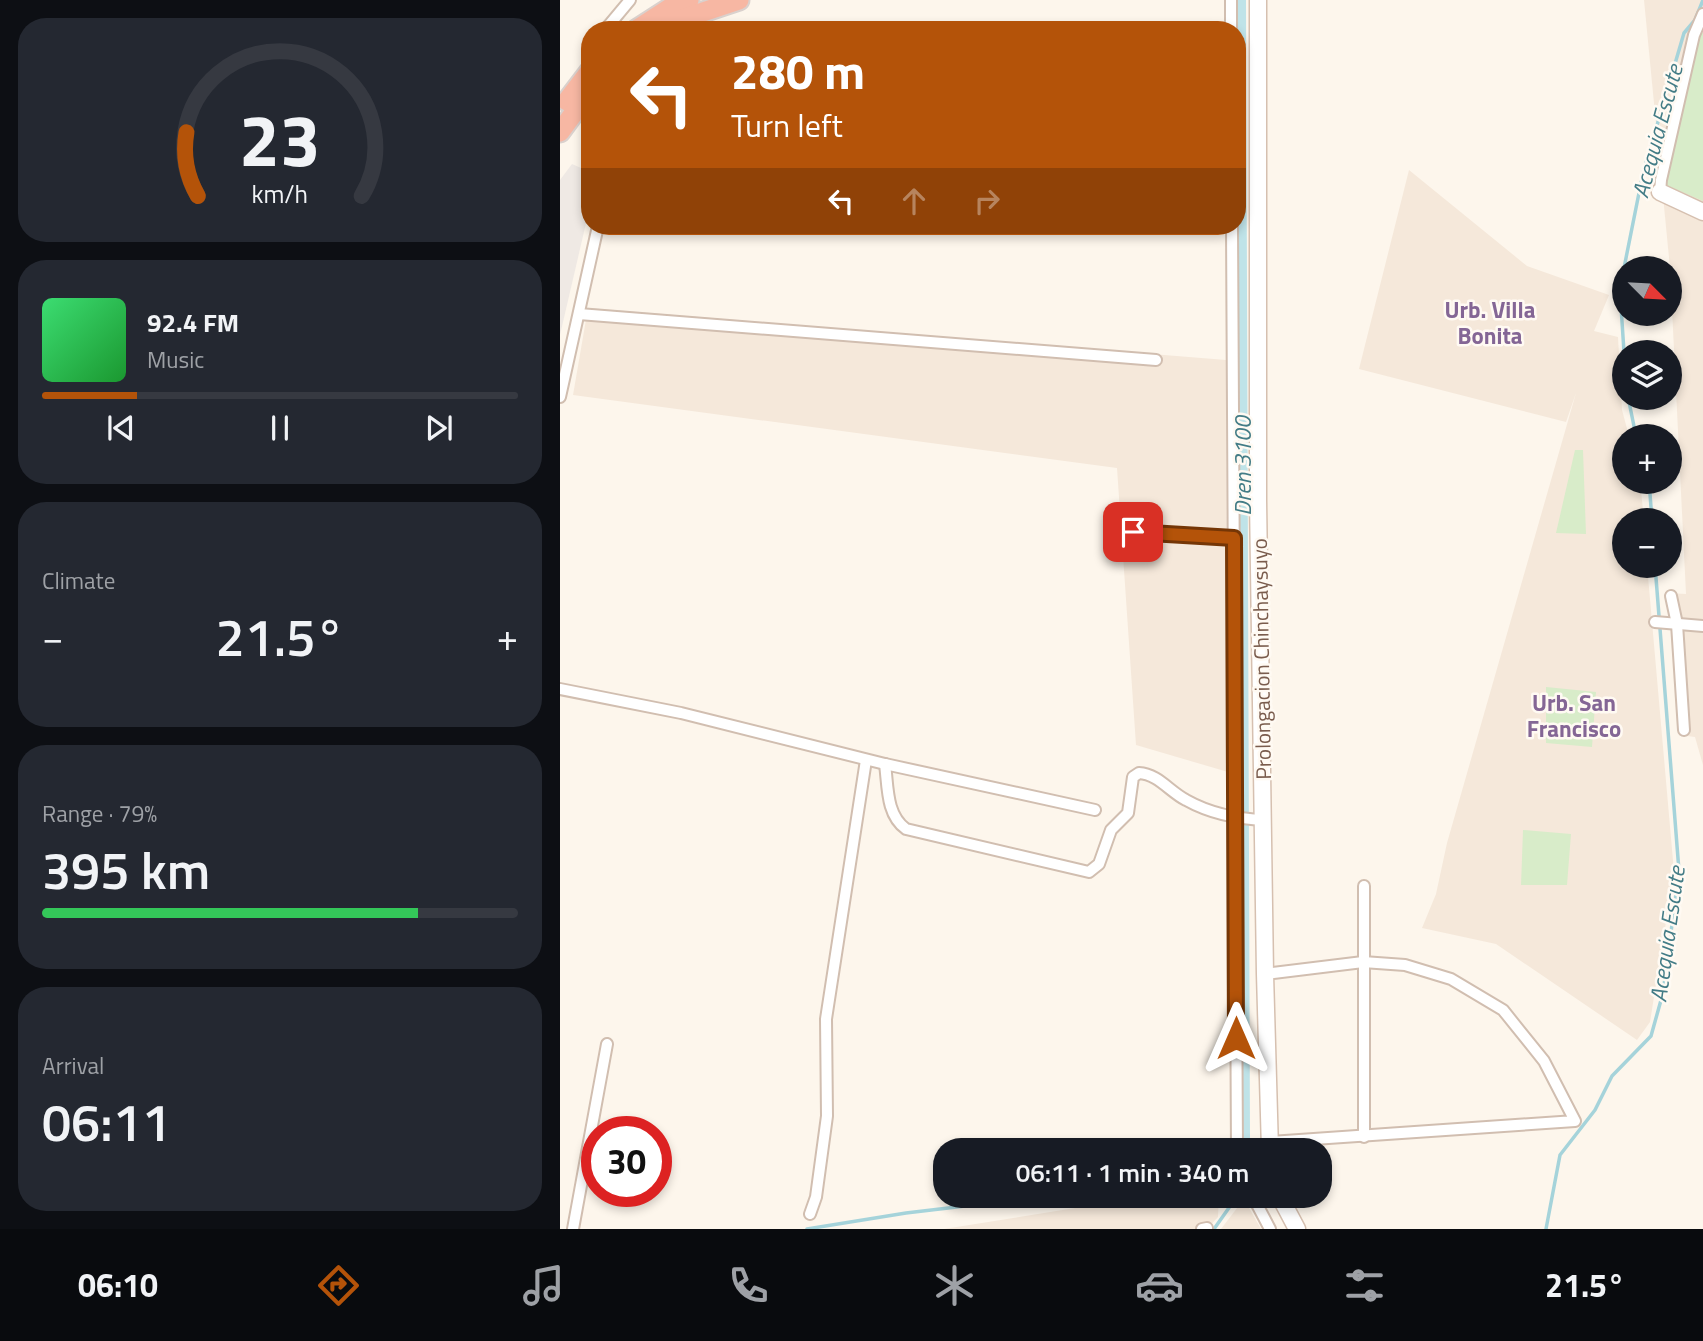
<!DOCTYPE html>
<meta charset="utf-8">
<style>
:root{--surface:#171b24;--page:#242831;--text:#f1f3f6;--muted:#9ea1a6;--line:#363941;--accent:#b45309}
body{margin:0;font-family:"Titillium Web",sans-serif;background:var(--page);color:var(--text);height:100vh;display:flex;flex-direction:column;font-size:26px;white-space:nowrap}
*{box-sizing:border-box;margin:0}
p{font-size:23px;color:var(--muted)}
.icon{flex:none;width:38px;height:38px;fill:none;stroke:currentColor;stroke-width:2;stroke-linecap:round;stroke-linejoin:round}
.map{position:relative;flex:1;overflow:hidden}
.side{display:flex;flex-direction:column;gap:18px;padding:18px;background:#0d0f14;width:560px}
.side>*{flex:none}
.banner{position:absolute;left:21px;top:21px;width:665px;height:214px;border-radius:28px;box-shadow:0 4px 10px #0003;background:#b45309;color:#fff;overflow:hidden}
.needle{width:46px;rotate:114deg}
.controls{position:absolute;left:1052px;top:256px;display:grid;gap:14px}
.controls a{display:grid;place-items:center;width:70px;height:70px;border-radius:50%;background:var(--surface);box-shadow:0 4px 10px #0003;font-size:35px}
.speed{position:absolute;left:21px;top:1116px;display:flex;gap:14px;font-size:35px;font-weight:700;text-align:center}
.speed>*{display:grid;place-content:center;width:91px;height:91px;border-radius:50%;background:var(--surface);box-shadow:0 4px 10px #0003;line-height:1}
.speed .limit{border:10px solid #d22;background:#fff;color:#111}
.pin{position:absolute;display:grid;place-items:center;width:60px;height:60px;color:#fff;margin:-30px;border-radius:14px;box-shadow:0 4px 10px #0006}
.me{position:absolute;width:77px;margin:-38px;rotate:0deg;stroke-linejoin:round;filter:drop-shadow(0 0 5px #0008)}
.turn{display:flex;align-items:center;gap:24px;height:147px;padding:0 35px;font-size:32px}
.turn .icon{width:91px;height:91px;stroke-width:2.5}
.turn b{display:block;font-size:49px;line-height:60px}
.lanes{display:flex;align-items:center;height:66px;padding:0 35px;background:#0003;justify-content:center;gap:35px;direction:ltr}
.lanes .off{opacity:.35}
.big{font-size:52px;font-weight:600;line-height:1.1}
.side .widget{flex:1;display:flex;flex-direction:column;justify-content:center;gap:10px;min-width:0;padding:0 24px;border-radius:28px;background:var(--page)}
.side .dial{align-items:center;gap:0}
.dial svg{height:182px;overflow:visible;fill:none;stroke:var(--line);stroke-width:7;stroke-linecap:round;text-anchor:middle}
.dial text{fill:var(--text);stroke:none}
.song{display:flex;align-items:center;gap:21px}
.cover{width:84px;height:84px;border-radius:10px;background:linear-gradient(135deg,hsl(140 70% 55%),hsl(130 70% 35%))}
.played{height:7px;border-radius:4px;background:linear-gradient(90deg,var(--accent) 20%,var(--line) 20%)}
.keys{display:flex;justify-content:space-around;direction:ltr}
.heat{display:flex;justify-content:space-between;align-items:center;font-size:38px;direction:ltr}
.charge{height:10px;border-radius:5px;background:linear-gradient(90deg,#34c759 79%,var(--line) 0)}
.trip{position:absolute;left:373px;top:1138px;width:399px;height:70px;border-radius:28px;background:var(--surface);box-shadow:0 4px 10px #0003;font-weight:600;line-height:70px;text-align:center}
.tabs{display:flex;height:112px;justify-content:space-around;align-items:center;background:#090b0e;color:var(--muted)}
.tabs .icon{width:49px;height:49px}
.tabs .selected{color:var(--accent)}
.tabs b{font-size:32px;color:var(--text)}
main{display:flex;flex:1;min-height:0}
.map>svg:first-child{display:block}
.residential{fill:#f5e8da}
.industrial{fill:#efe9e4}
.green{fill:#d8ecc9}
.lines{fill:none;stroke-linecap:round;stroke-linejoin:round}
.stream{stroke:#a5d3da;stroke-width:3.5}
.canal{stroke:#bfe3e8;stroke-width:12}
.street-casing{stroke:#d1beb0;stroke-width:14}
.secondary-casing{stroke:#d6c0b0;stroke-width:19}
.highway-casing{stroke:#dad1cd;stroke-width:23}
.street{stroke:#fff;stroke-width:10}
.secondary{stroke:#fff;stroke-width:16}
.highway{stroke:#f7b7a3;stroke-width:19}
.route-casing{stroke:#753606;stroke-width:18}
.route{stroke:#b45309;stroke-width:12}
.labels{text-anchor:middle;dominant-baseline:central;stroke-width:5;stroke-linejoin:round;paint-order:stroke}
.street-label{font-size:21px;fill:#7a5c4d;stroke:#fffaf3}
.water-label{font-size:23px;font-style:italic;fill:#437c86;stroke:#fffaf3}
.neighbourhood-label{font-size:23px;font-weight:bold;fill:#846695;stroke:#fffaf3}
</style>
<main>
<section class="side">
<div class="widget dial"><svg viewBox="0 0 100 80">
<path d="M14 69A42 42 0 1 1 86 69"/>
<path d="M14 69A42 42 0 0 1 9 41" stroke="#b45309"/>
<text x="50" y="56" font-size="32" font-weight="700">23</text>
<text x="50" y="72" font-size="11">km/h</text>
</svg></div>
<div class="widget">
<div class="song"><i class="cover"></i><div><b>92.4 FM</b><p>Music</p></div></div>
<div class="played"></div>
<div class="keys"><svg class="icon" aria-label="previous" viewBox="0 0 24 24"><path d="M18 5L8 12l10 7zM5 5v14"/></svg><svg class="icon" aria-label="pause" viewBox="0 0 24 24"><path d="M8 5v14M16 5v14"/></svg><svg class="icon" aria-label="next" viewBox="0 0 24 24"><path d="M6 5l10 7-10 7zM19 5v14"/></svg></div>
</div>
<div class="widget"><p>Climate</p>
<div class="heat"><a>−</a><b class="big">21.5°</b><a>+</a></div>
</div>
<div class="widget"><p>Range · 79%</p><b class="big">395 km</b><div class="charge"></div></div>
<div class="widget"><p>Arrival</p><b class="big">06:11</b></div>
</section>
<div class="map">
<svg width="1143" height="1229" viewBox="0 0 1143 1229">
<rect width="100%" height="100%" fill="#fdf6ec"/>
<g class="residential">
<polygon points="1084,0 1143,0 1143,765 1135,737 1120,735 1108,593 1126,594 1110,268"/>
<polygon points="849,170 967,266 1049,295 1034,331 1058,337 1062,410 1069,436 1064,436 1064,481 1080,481 1084,520 1064,520 1064,565 1087,565 1114,872 1090,1022 1077,1040 936,944 862,928 876,894 887,843 1016,393 1006,422 799,369"/>
<polygon points="28,308 666,360 668,772 576,745 557,468 13,395"/>
<polygon points="596,1195 659,1195 658,1217 647,1229 384,1229"/>
<polygon points="684,1199 701,1229 661,1229"/>
</g>
<polygon class="industrial" points="12,164 30,172 30,206 0,335 0,180"/>
<g class="green">
<polygon points="1141,32 1143,33 1143,201 1106,185"/>
<polygon points="415,226 502,226 501,234 414,232"/>
<polygon points="1015,450 1023,450 1026,534 996,533"/>
<polygon points="986,687 1036,692 1032,747 986,743"/>
<polygon points="963,830 1011,834 1007,885 961,885"/>
</g>
<g class="lines">
<g class="stream">
<polyline points="1064,268 1083,173 1124,33 1135,20 1143,0"/>
<polyline points="1064,269 1060,291 1064,352"/>
<polyline points="1068,397 1076,436"/>
<polyline points="1089,481 1092,520"/>
<polyline points="247,1229 346,1213 497,1195"/>
<polyline points="654,1229 678,1195"/>
<polyline points="986,1229 1000,1155 1035,1110 1052,1076 1091,1036 1103,993 1119,871 1095,565"/>
</g>
<polyline class="canal" points="680,0 684,1141"/>
<defs>
<g id="street">
<polyline points="671,0 671,30"/>
<polyline points="45,30 70,0"/>
<polyline points="1100,192 1101,180 1134,35 1143,14"/>
<polyline points="672,226 677,1150"/>
<polyline points="19,314 596,360"/>
<polyline points="0,397 38,226"/>
<polyline points="574,532 674,538"/>
<polyline points="1111,596 1117,624 1124,730"/>
<polyline points="1095,622 1143,626"/>
<polyline points="0,689 121,713 325,764 535,810"/>
<path d="M325 764C328 786 326 815 346 829L529 872 539 864 551 830 568 813 573 777 579 773C598 774 610 792 626 800 651 814 676 819 705 820"/>
<polyline points="705,974 803,962 845,965 891,979 943,1010 984,1061 1015,1121 710,1142"/>
<polyline points="804,1137 804,886"/>
<polyline points="692,1195 710,1229"/>
<polyline points="250,1214 256,1197 267,1116 266,1019 306,760"/>
<polyline points="13,1229 47,1044"/>
<polyline points="642,1229 647,1228"/>
</g>
<g id="secondary">
<polyline points="698,0 698,500 705,974 710,1150"/>
<polyline points="1100,192 1143,212"/>
<polyline points="719,1195 737,1229"/>
</g>
<g id="highway">
<polyline points="76,30 110,8 129,0"/>
<polyline points="104,30 119,20 179,0"/>
<polyline points="7,101 30,71"/>
<polyline points="0,132 30,91"/>
</g>
</defs>
<use href="#street" class="street-casing"/>
<use href="#secondary" class="secondary-casing"/>
<use href="#highway" class="highway-casing"/>
<use href="#street" class="street"/>
<use href="#secondary" class="secondary"/>
<use href="#highway" class="highway"/>
</g>
<g class="lines">
<defs>
<polyline id="route" points="573,532 674,538 676,1038"/>
</defs>
<use href="#route" class="route-casing"/>
<use href="#route" class="route"/>
</g>
<g class="labels">
<g class="street-label">
<text transform="translate(701 659) rotate(-91)">Prolongacion Chinchaysuyo</text>
</g>
<g class="water-label">
<text transform="translate(1097 131) rotate(-75)">Acequia Escute</text>
<text transform="translate(682 466) rotate(-90)">Dren 3100</text>
<text transform="translate(1107 934) rotate(-82)">Acequia Escute</text>
</g>
<g class="neighbourhood-label">
<text x="930" y="309">Urb. Villa<tspan x="930" dy="26">Bonita</tspan></text>
<text x="1014" y="702">Urb. San<tspan x="1014" dy="26">Francisco</tspan></text>
</g>
</g>
</svg>
<div class="controls">
<a><svg class="needle" viewBox="-14 -14 28 28"><path d="M0-13l5 13h-10z" fill="#e53935"/><path d="M0 13l5-13h-10z" fill="#9ea1a6"/></svg></a>
<a><svg class="icon" aria-label="layers" viewBox="0 0 24 24"><path d="M12 4l9 5-9 5-9-5zM3 14l9 5 9-5"/></svg></a>
<a>+</a>
<a>−</a>
</div>
<div class="speed"><div class="limit">30</div></div>
<div class="pin" style="left:573px;top:532px;background:#d93025"><svg class="icon" aria-label="arrive" viewBox="0 0 24 24"><path d="M6 21V4h12l-3 4 3 4H6"/></svg></div>
<svg class="me" style="left:676px;top:1038px" viewBox="-20 -20 40 40"><path d="M0-17L14 15 0 8-14 15z" fill="#b45309" stroke="#fff" stroke-width="4"/></svg>
<div class="trip">06:11 · 1 min · 340 m</div>
<div class="banner">
<div class="turn"><svg class="icon" aria-label="left" viewBox="0 0 24 24"><path d="M17 20v-9H6M10 6l-5 5 5 5"/></svg><div><b>280 m</b>Turn left</div></div>
<div class="lanes"><svg class="icon" aria-label="left" viewBox="0 0 24 24"><path d="M17 20v-9H6M10 6l-5 5 5 5"/></svg><svg class="icon off" aria-label="ahead" viewBox="0 0 24 24"><path d="M12 20V5M6 11l6-6 6 6"/></svg><svg class="icon off" aria-label="right" viewBox="0 0 24 24"><path d="M7 20v-9h11M14 6l5 5-5 5"/></svg></div>
</div>
</div>
</main>
<nav class="tabs">
<b>06:10</b>
<svg class="icon selected" aria-label="directions" viewBox="0 0 24 24"><path d="M12 3l9 9-9 9-9-9zM9 14v-3h6M13 9l2 2-2 2"/></svg>
<svg class="icon" aria-label="music" viewBox="0 0 24 24"><path d="M9 18V5l10-2v13"/><circle cx="6" cy="18" r="3"/><circle cx="16" cy="16" r="3"/></svg>
<svg class="icon" aria-label="phone" viewBox="0 0 24 24"><path d="M5 4h4l2 5-3 2q2 4 5 5l2-3 5 2v4C11 20 4 13 5 4z"/></svg>
<svg class="icon" aria-label="climate" viewBox="0 0 24 24"><path d="M12 3v18M4 7l16 10M4 17L20 7"/></svg>
<svg class="icon" aria-label="car" viewBox="0 0 24 24"><path d="M5 17H2v-5l4-1 3-4h7l3 4 3 1v5h-3M9 17h6M6 11h13"/><circle cx="7" cy="17" r="2"/><circle cx="17" cy="17" r="2"/></svg>
<svg class="icon" aria-label="filters" viewBox="0 0 24 24"><path d="M4 7h16M4 17h16"/><circle cx="9" cy="7" r="2"/><circle cx="15" cy="17" r="2"/></svg>
<b>21.5°</b>
</nav>
